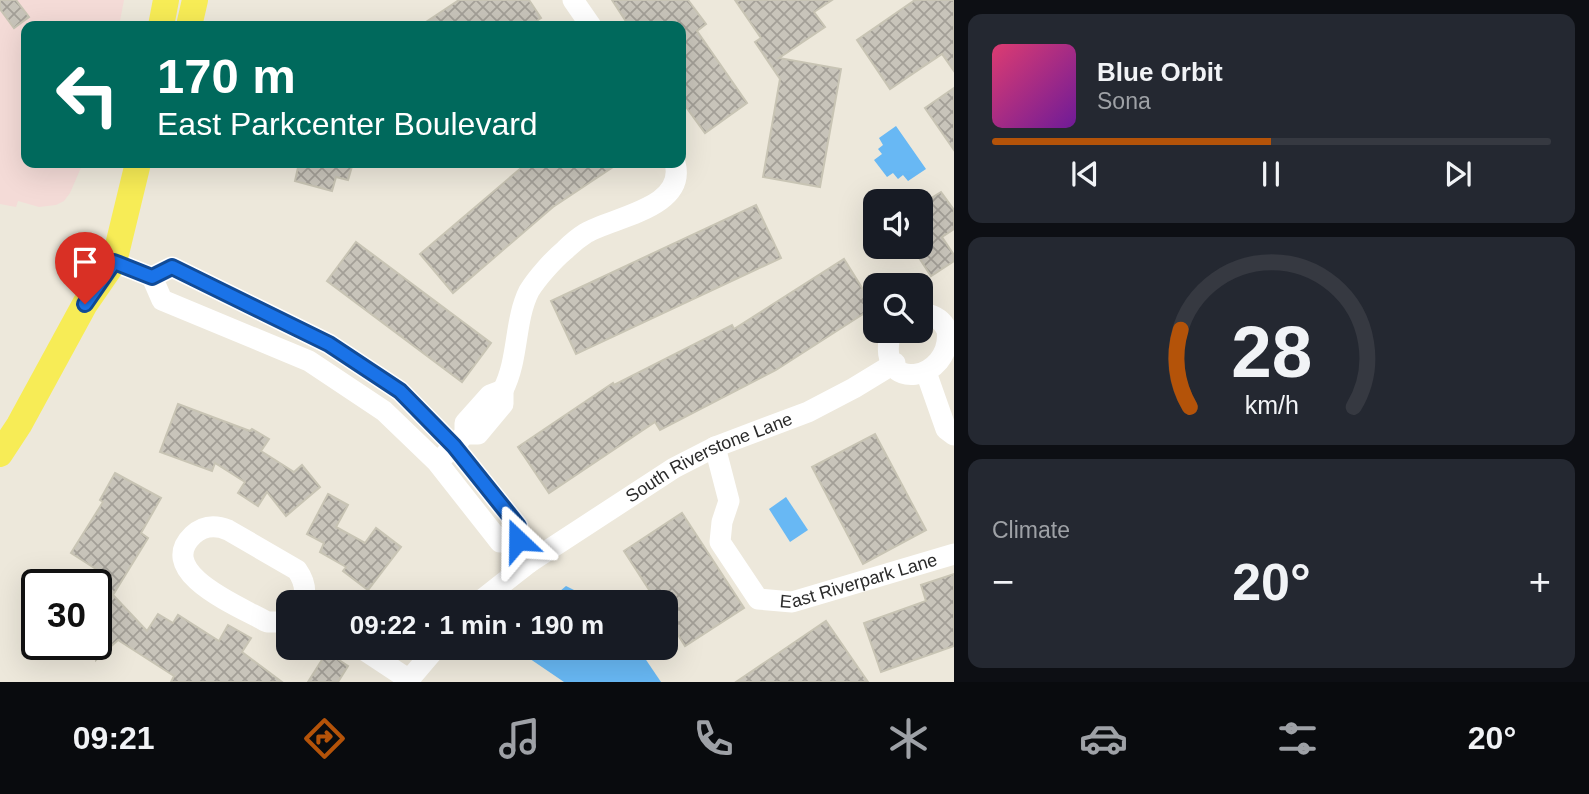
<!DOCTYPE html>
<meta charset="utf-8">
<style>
:root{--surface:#171b24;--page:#242831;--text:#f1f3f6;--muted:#9ea1a6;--line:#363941;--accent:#b45309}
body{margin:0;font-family:Arial,sans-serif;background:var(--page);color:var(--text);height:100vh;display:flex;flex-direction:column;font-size:26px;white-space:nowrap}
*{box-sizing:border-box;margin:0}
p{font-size:23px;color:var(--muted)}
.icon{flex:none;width:38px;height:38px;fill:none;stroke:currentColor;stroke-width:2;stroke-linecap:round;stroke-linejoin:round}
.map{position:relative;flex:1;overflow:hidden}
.sheet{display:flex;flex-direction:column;gap:14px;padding:14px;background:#0d0f14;width:635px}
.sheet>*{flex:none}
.banner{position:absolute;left:21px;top:21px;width:665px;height:147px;border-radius:14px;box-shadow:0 7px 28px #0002;background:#00695c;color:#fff;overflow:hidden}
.tools{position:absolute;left:863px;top:189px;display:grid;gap:14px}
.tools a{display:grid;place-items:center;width:70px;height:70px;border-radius:14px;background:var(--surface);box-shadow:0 7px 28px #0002;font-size:35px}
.speed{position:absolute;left:21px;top:569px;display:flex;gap:14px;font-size:35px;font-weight:700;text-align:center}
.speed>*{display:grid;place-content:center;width:91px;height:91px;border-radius:50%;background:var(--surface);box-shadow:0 7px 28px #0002;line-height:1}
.speed .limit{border:4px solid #111;border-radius:10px;background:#fff;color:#111}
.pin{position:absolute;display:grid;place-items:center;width:60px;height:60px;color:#fff;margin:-72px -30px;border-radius:50% 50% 50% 0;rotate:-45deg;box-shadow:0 0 7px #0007}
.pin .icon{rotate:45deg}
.me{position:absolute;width:77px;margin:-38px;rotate:337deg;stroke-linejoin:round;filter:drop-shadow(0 0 5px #0008)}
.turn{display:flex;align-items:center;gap:24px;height:147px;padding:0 21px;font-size:32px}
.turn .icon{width:91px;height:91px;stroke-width:2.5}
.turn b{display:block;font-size:49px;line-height:60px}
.big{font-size:52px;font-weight:700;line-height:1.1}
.sheet .card{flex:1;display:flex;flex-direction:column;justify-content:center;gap:10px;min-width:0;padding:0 24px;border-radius:14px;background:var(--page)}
.sheet .dial{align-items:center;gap:0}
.dial svg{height:182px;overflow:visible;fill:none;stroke:var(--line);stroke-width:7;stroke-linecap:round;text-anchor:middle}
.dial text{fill:var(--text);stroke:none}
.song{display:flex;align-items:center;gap:21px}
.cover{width:84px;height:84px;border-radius:10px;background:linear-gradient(135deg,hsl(340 70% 55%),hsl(280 70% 35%))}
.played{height:7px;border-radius:4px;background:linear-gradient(90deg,var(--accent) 50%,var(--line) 50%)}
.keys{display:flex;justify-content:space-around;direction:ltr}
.heat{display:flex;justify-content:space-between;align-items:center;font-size:38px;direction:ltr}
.trip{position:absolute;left:276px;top:590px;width:402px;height:70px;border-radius:14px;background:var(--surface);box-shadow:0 7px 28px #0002;font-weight:700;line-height:70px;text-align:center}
.menu{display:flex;height:112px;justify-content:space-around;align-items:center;background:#090b0e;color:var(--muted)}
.menu .icon{width:49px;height:49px}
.menu .active{color:var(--accent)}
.menu b{font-size:32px;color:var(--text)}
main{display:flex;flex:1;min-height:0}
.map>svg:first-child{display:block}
.medical{fill:#f4dbd7}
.water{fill:#68b8f4}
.building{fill:url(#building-cross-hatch);stroke:#c8c4b4;stroke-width:2}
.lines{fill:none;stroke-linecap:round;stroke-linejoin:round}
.minor{stroke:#fff;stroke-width:21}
.major{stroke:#f7ec56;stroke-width:26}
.route-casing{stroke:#114b97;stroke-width:18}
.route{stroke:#1a73e8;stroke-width:12}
.labels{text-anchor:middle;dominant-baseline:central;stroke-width:6;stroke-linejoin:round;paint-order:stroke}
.street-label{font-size:18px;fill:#2a2a2a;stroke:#fff}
</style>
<main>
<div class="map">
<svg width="954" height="682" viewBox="0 0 954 682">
<defs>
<pattern id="building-cross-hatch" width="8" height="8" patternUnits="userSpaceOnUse" patternTransform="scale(1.75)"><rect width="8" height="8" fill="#c8c4ba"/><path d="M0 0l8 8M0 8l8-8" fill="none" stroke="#a39f97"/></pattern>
</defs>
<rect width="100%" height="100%" fill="#ede8db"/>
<polygon class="medical" points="0,0 124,0 119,26 26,26 26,163 83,163 70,193 64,201 56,205 39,207 18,201 16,207 0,204"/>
<g class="water">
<polygon points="896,126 926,169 908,181 903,175 898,179 893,173 887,177 874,160 882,154 878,149 883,145 879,138"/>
<polygon points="786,497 808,530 790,542 769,509"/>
<polygon points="566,586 598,602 547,602"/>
<polygon points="514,648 638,648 661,682 564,682"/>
</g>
<g class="building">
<polygon points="0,0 16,0 29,17 14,28 0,9"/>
<polygon points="459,0 529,0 541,18 529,26 420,26"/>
<polygon points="612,0 688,0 706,24 697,31 747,103 705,133 681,100 681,26 629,26"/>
<polygon points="735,0 832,0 814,12 825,27 779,58 841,69 820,187 763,177 780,79 755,42 761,38"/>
<polygon points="915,0 954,0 954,71 942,54 890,89 857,40"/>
<polygon points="954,88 954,150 925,108"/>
<polygon points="299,163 353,163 348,180 336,177 332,191 295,181"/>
<polygon points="527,163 619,163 553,207 453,293 420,254"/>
<polygon points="941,192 954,210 954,229 942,237 954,255 954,261 931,276 912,247 920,247 920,205"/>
<polygon points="756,205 781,258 576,354 551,301"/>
<polygon points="356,242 491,343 462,382 327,281"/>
<polygon points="844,259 874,307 776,370 660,430 655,422 549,493 518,447 613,383 614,385 732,325 734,329"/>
<polygon points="178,404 250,431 252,429 269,439 261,451 294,472 302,465 320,487 286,516 267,492 258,506 238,493 245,482 215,463 212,471 160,452"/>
<polygon points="875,434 926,530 863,564 812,467"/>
<polygon points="115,473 161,498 141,533 148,538 113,595 147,631 158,614 173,623 178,615 219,641 228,625 251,638 242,652 282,682 171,682 174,676 118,640 96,660 96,573 99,571 71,553 103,502 100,500"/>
<polygon points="328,494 348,505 336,527 365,543 376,528 401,547 368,590 343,571 346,567 320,552 324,543 307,534"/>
<polygon points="682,513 744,608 685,646 667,617 667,602 657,602 624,551"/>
<polygon points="954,574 954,646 881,672 864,623 926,601 921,585"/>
<polygon points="826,621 868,682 736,682"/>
<polygon points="327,652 348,666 338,682 308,682"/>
</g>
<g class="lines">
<g class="minor">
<polyline points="573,0 591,26"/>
<polyline points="114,262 152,277"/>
<path d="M891 331C873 397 954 381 947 330 942 319 932 314 920 313"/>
<polyline points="927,375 946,429 954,435"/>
<path d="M503 390C519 359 514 321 529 291 537 278 553 260 565 250 571 244 578 238 586 233 613 217 687 208 675 163"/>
<path id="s1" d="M715 447 729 501 722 522 720 542 758 599 792 602 954 554"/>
<polyline points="444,456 465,434 465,423 490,395 503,390 503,404 478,434 465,434"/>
<polyline points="518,540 500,542 437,462 384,411 309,361 162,300 152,277 172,267 329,344 400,391 454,446 518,526 518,540 530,562"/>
<path id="s2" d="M479 602 530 562 674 468 715 447 808 412 854 388 895 363"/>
<path d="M289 619 277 622H267C243 608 153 573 193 535 204 525 216 525 228 530L297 570C304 580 307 590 303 602"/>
<polyline points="361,648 408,679"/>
<polyline points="407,682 436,648"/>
</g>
<g class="major">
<polyline points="161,26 166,0"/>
<polyline points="189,26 195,0"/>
<polyline points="0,454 19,425 85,304 114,262 138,163"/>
</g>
</g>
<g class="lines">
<defs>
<polyline id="route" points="85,304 114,262 152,277 172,267 329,344 400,391 454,446 518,526 518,540"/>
</defs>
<use href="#route" class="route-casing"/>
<use href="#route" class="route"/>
</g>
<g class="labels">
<g class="street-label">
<text stroke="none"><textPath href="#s2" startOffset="273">South Riverstone Lane</textPath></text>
<text stroke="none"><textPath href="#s1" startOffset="270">East Riverpark Lane</textPath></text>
</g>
</g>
</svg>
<div class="tools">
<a><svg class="icon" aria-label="sound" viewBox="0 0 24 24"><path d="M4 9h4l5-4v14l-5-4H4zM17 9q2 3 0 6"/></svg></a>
<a><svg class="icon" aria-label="search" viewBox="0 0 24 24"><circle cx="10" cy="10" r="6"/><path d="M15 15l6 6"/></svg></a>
</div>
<div class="speed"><div class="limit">30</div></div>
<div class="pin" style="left:85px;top:304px;background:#d93025"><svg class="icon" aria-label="arrive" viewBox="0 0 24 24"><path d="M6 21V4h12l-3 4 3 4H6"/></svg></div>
<svg class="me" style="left:518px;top:540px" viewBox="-20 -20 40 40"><path d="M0-17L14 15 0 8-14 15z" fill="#1a73e8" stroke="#fff" stroke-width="4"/></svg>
<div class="trip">09:22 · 1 min · 190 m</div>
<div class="banner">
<div class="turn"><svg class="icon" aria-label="left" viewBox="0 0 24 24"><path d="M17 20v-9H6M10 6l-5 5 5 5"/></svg><div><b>170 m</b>East Parkcenter Boulevard</div></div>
</div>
</div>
<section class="sheet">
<div class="card">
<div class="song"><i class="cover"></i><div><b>Blue Orbit</b><p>Sona</p></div></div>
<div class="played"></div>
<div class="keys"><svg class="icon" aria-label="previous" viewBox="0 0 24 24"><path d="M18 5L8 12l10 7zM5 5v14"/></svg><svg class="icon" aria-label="pause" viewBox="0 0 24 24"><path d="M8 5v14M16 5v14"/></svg><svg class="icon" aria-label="next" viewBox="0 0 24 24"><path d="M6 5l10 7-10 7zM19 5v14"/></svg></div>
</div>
<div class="card dial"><svg viewBox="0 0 100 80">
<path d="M14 69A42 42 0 1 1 86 69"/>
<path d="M14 69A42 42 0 0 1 10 35" stroke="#b45309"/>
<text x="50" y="56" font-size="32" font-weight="700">28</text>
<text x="50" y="72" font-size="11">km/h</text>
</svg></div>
<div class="card"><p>Climate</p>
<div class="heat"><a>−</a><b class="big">20°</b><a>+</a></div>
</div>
</section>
</main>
<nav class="menu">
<b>09:21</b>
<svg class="icon active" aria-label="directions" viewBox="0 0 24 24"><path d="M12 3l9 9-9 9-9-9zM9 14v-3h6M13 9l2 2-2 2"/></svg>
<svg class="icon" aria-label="music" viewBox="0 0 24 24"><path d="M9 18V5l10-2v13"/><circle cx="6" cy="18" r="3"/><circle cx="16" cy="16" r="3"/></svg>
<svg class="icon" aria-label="phone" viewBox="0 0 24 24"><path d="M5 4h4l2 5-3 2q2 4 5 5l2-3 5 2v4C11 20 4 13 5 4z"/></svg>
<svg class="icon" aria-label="climate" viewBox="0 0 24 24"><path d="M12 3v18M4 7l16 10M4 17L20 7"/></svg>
<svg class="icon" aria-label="car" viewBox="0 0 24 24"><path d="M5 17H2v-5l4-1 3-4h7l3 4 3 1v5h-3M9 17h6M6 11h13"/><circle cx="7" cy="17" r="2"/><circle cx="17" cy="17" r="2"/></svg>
<svg class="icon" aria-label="filters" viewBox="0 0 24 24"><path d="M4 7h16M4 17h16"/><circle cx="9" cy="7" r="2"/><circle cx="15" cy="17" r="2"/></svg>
<b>20°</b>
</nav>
